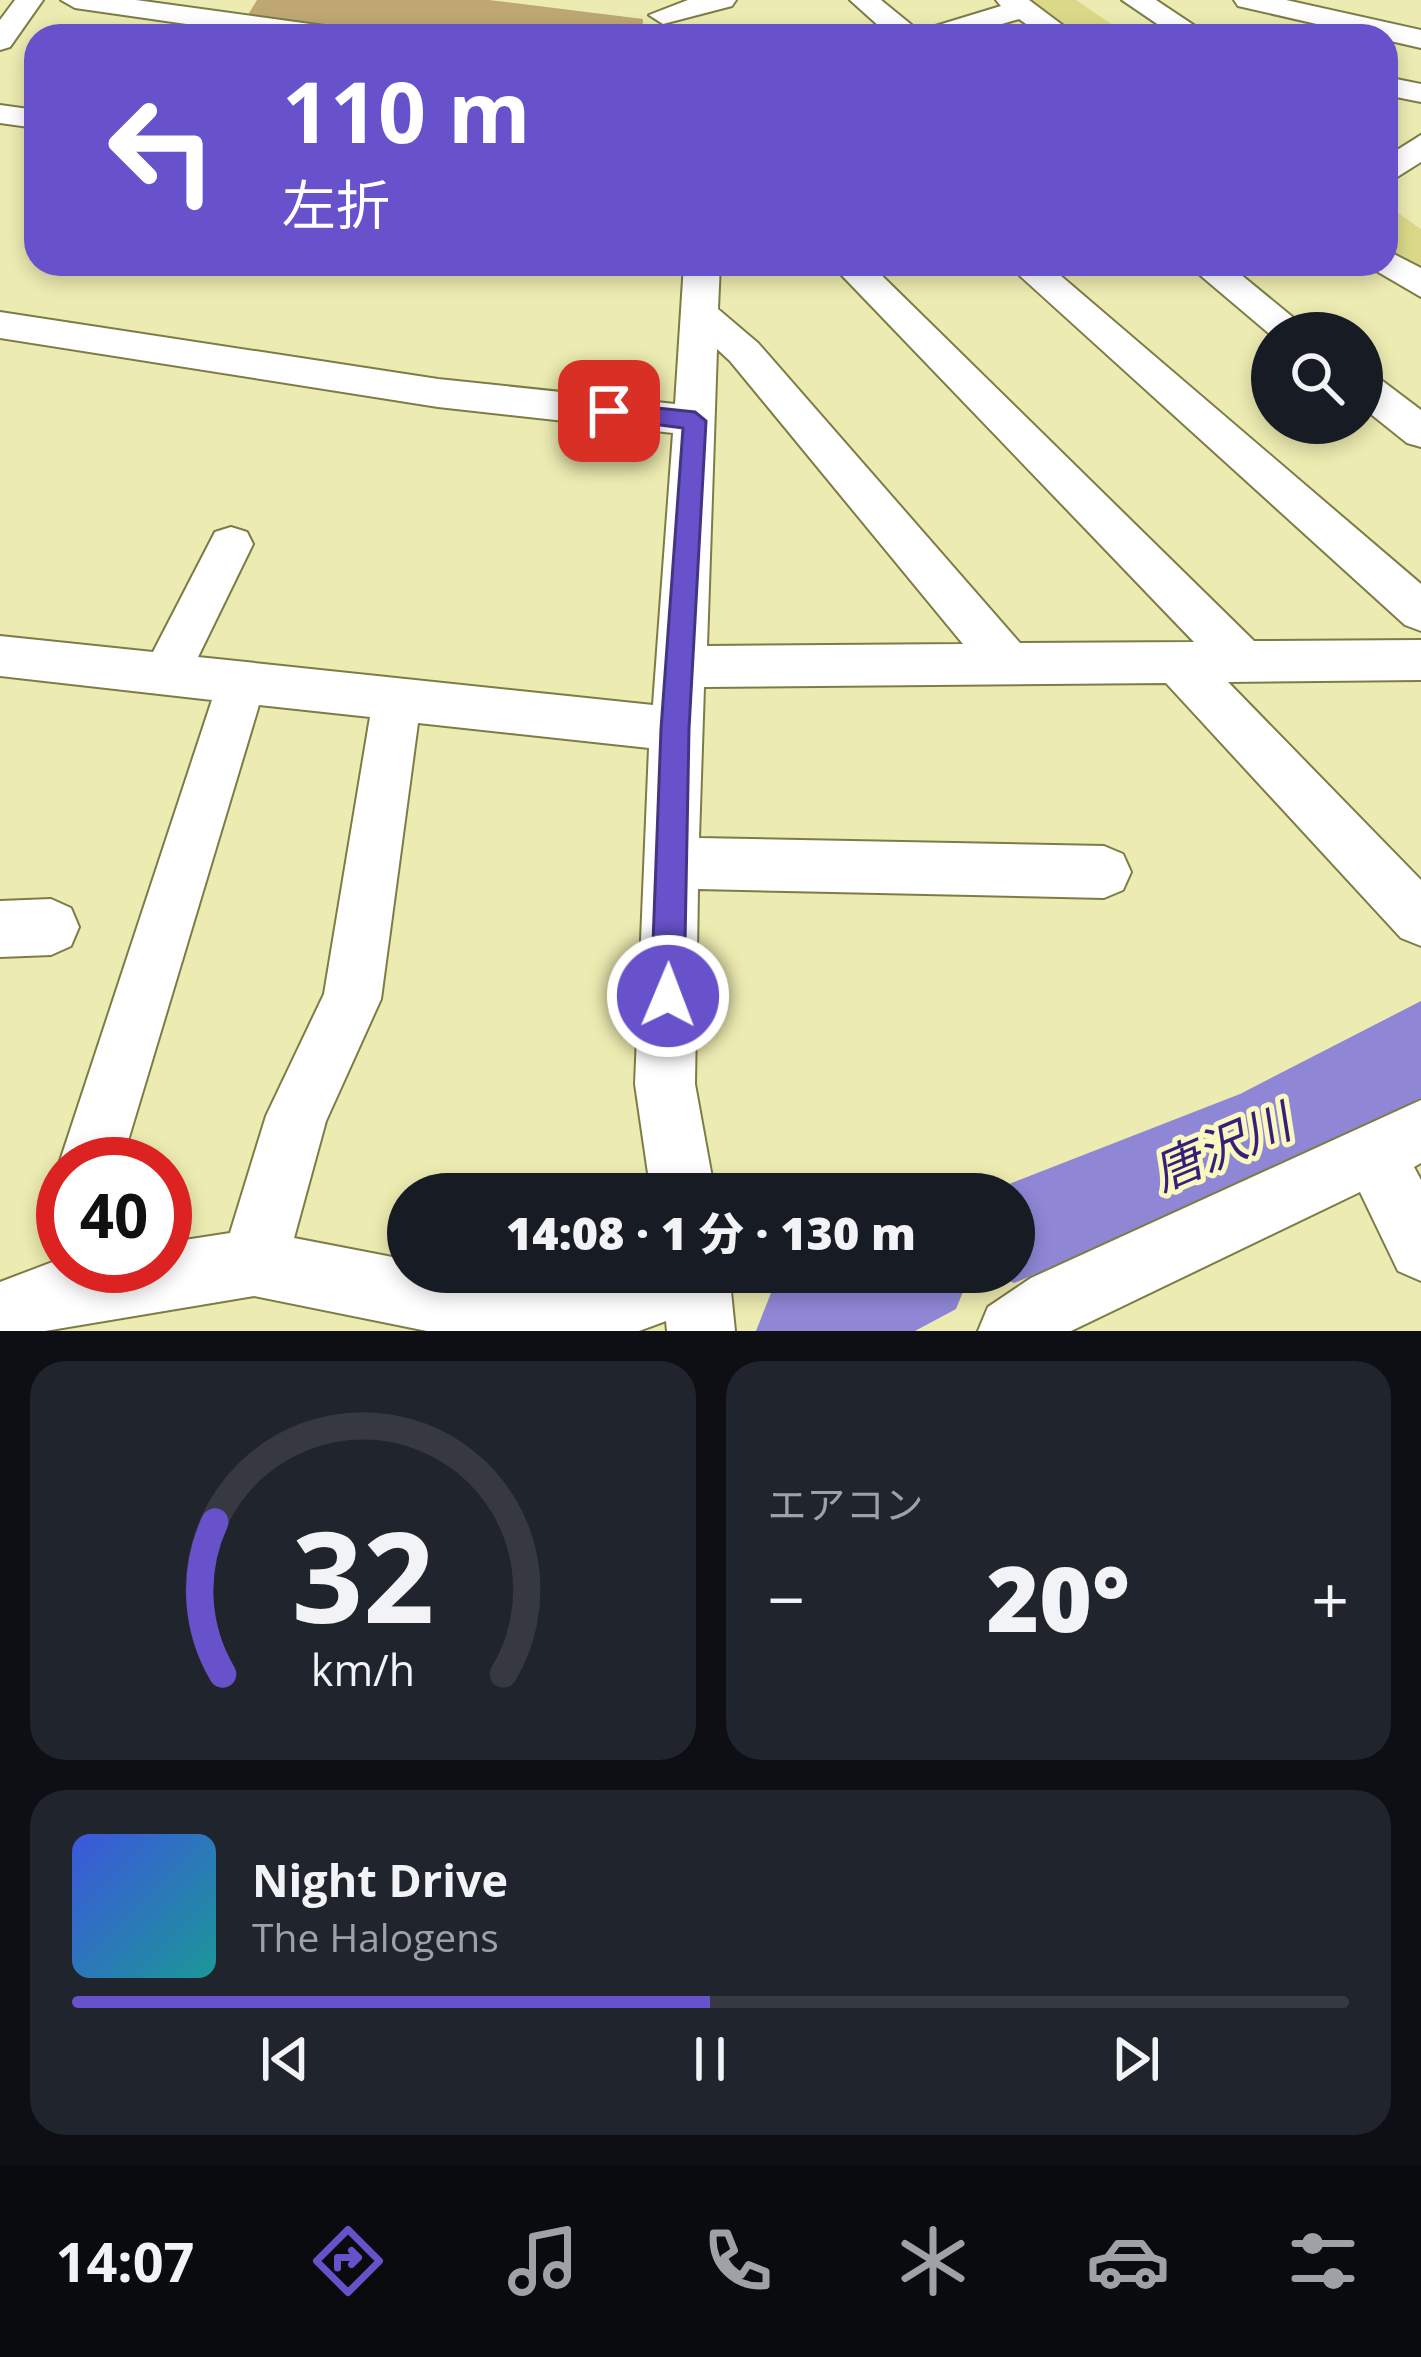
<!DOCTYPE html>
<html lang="ja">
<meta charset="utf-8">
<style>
:root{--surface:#171b24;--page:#20242c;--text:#f1f3f6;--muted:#9ea1a6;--line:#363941;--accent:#6852cb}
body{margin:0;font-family:"Open Sans","Noto Sans JP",sans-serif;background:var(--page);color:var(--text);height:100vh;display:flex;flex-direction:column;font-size:45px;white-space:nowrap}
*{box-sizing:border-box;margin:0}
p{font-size:39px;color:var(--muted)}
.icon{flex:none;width:66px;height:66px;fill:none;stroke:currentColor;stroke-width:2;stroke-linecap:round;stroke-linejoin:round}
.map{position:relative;height:1331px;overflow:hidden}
.panel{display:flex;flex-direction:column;gap:30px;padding:30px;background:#0d0f14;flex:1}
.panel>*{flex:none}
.guide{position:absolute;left:24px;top:24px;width:1374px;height:252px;border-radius:36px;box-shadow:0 6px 18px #0003;background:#6852cb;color:#fff;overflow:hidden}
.buttons{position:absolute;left:1251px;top:312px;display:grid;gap:24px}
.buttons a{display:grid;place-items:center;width:132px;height:132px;border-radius:50%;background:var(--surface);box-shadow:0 6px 18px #0003;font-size:60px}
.speed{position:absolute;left:36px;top:1137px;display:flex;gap:24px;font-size:60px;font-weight:700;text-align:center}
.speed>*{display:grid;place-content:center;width:156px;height:156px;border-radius:50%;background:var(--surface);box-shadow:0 6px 18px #0003;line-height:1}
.speed .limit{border:18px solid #d22;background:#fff;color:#111}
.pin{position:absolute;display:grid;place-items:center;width:102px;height:102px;color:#fff;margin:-51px;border-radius:24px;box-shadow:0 6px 18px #0006}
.me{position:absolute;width:132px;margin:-66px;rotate:1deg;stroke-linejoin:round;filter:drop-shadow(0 0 9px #0008)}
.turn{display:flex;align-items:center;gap:42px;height:252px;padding:0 60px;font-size:54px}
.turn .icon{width:156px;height:156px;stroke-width:2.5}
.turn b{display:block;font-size:84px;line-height:102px}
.big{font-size:90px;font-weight:800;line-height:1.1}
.panel .card{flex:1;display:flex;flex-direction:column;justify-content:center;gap:18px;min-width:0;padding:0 42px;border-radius:36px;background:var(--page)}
.panel .dial{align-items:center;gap:0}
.dial svg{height:312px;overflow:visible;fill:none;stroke:var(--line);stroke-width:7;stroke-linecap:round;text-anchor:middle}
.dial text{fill:var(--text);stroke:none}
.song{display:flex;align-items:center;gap:36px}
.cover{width:144px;height:144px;border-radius:18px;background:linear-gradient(135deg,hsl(230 70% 55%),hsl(180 70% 35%))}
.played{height:12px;border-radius:6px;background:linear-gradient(90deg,var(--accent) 50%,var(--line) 50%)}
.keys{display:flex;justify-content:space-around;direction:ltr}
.heat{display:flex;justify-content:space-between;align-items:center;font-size:66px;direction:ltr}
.panel .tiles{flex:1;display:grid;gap:30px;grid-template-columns:1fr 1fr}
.card:last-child{grid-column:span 2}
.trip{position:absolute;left:387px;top:1173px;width:648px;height:120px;border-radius:60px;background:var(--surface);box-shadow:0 6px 18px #0003;font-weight:800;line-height:120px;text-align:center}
.tabs{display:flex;height:192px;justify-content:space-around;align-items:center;background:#090b0e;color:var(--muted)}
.tabs .icon{width:84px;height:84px}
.tabs .active{color:var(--accent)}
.tabs b{font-size:54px;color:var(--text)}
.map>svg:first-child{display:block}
.green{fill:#dbd989}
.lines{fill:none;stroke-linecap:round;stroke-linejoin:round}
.river{fill:#8f87d5;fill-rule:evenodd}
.building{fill:#bea773}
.minor-casing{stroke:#7d7c46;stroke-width:4}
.minor{fill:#fff;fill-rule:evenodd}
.route{fill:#6852cb;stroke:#443584;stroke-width:3}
.labels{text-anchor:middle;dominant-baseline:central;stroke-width:10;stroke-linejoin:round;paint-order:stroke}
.near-water-label{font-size:48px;font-style:italic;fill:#361f7a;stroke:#f9f8be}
</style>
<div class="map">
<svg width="1421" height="1331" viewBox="0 0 1421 1331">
<rect width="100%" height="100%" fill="#ecebb1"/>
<g class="green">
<polygon points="1022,0 1076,0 1129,36 1073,36"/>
<polygon points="1398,213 1421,229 1421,269 1386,246 1386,222"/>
</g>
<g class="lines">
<g class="river">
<polygon points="1421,1001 1421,1098 1302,1165 1014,1283 988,1272 1014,1272 1014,1194 983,1194 1240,1094"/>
<polygon points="813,1272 971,1272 956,1309 915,1331 756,1331 771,1293"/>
</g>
</g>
<polygon class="building" points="257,0 489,0 643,19 642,36 399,36 246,18"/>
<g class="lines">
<defs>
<g id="minor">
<polygon points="15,0 43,0 10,47 0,50 0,20"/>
<polygon points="61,0 136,0 332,27 347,36 270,36 75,8"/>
<polygon points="688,0 736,0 732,6 663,24 649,15"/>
<polygon points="850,0 881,0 919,31 1001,6 996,0 1029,0 1077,36 1043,36 1019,19 961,36 890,36"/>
<polygon points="1122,0 1156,0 1210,36 1175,36"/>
<polygon points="1234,0 1286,0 1421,30 1421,48 1238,6"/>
<polygon points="1386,77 1421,84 1421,102 1386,95"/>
<polygon points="0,105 36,110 36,128 0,123"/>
<polygon points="1421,135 1421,162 1386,184 1386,157"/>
<polygon points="1386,250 1421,268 1421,297 1373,269 1370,264 1386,264"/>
<path d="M684 264H720L718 309 758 343 1020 643 1194 642 831 264H870L1254 641 1421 640V680L1228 682 1421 880V946L1401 938 1166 683 704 687 699 838 1104 846 1123 854 1131 872 1123 890 1104 898 698 889 695 1084 715 1194H651L635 1084 649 748 418 723 381 999 326 1121 294 1238 408 1260V1272L594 1280 617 1272H729L735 1331H667L666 1321 639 1331H427L254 1296 45 1331H0V1282L63 1258V1266H165V1243L230 1233 266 1116 324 994 370 717 259 705 121 1164H63V1175L59 1164 212 700 0 676V636L153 652 215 532 231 527 247 532 253 544 198 657 653 705 673 433 438 407 0 338V312L438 379 675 404ZM717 349 730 361 963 644 707 646Z"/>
<polygon points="1007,264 1047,264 1421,584 1421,631 1405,625"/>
<polygon points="1187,264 1228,264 1312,333 1272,336"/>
<polygon points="1362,372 1376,376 1421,410 1421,447 1407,443 1362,407"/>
<polygon points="51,899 71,908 79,927 71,946 51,955 0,957 0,901"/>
<polygon points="1421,1100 1421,1163 1414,1167 1421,1180 1421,1281 1398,1271 1360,1192 1071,1331 978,1331 988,1307 1031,1278"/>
</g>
</defs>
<use href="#minor" class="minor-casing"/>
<use href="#minor" class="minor"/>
</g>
<polygon class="route" points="609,403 695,412 706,421 689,729 684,996 679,1007 668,1012 656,1007 651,996 661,729 683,428 601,417 598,411"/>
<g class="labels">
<g class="near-water-label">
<text transform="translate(1221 1146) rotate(-23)">唐沢川</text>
</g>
</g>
</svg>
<div class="buttons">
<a><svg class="icon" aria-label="search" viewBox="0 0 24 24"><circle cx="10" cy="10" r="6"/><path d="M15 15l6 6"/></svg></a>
</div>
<div class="speed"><div class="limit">40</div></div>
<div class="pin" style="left:609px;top:411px;background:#d93025"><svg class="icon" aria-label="arrive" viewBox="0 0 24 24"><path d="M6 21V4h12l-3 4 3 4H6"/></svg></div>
<svg class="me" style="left:668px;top:996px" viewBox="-20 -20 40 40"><circle r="17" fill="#6852cb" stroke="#fff" stroke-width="3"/><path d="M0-11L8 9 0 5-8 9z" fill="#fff"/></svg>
<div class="trip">14:08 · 1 分 · 130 m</div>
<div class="guide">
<div class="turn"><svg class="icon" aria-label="left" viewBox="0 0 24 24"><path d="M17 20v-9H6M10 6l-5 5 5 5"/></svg><div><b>110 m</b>左折</div></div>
</div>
</div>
<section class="panel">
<div class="tiles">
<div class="card dial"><svg viewBox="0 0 100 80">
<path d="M14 69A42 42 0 1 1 86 69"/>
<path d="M14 69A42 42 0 0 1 12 30" stroke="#6852cb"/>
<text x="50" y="56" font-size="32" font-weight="700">32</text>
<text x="50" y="72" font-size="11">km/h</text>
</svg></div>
<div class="card"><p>エアコン</p>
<div class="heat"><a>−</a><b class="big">20°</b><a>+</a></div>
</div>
<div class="card">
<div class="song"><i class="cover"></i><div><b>Night Drive</b><p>The Halogens</p></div></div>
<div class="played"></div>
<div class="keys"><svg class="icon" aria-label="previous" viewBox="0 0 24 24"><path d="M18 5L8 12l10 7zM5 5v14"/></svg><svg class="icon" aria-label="pause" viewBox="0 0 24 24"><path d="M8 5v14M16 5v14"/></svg><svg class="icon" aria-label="next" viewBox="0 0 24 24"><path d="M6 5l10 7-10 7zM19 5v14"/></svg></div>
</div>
</div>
</section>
<nav class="tabs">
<b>14:07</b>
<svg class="icon active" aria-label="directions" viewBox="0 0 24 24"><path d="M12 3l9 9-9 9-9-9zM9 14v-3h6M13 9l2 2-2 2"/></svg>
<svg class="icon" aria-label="music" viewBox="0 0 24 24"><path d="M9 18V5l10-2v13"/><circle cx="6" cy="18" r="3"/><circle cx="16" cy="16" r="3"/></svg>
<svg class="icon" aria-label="phone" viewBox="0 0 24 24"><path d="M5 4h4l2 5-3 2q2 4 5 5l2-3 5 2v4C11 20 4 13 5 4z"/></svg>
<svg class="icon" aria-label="climate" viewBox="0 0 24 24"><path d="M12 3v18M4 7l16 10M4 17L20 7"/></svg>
<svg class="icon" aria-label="car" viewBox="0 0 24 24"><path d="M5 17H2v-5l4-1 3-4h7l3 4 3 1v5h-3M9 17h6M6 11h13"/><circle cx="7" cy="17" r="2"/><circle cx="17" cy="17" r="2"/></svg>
<svg class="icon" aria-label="filters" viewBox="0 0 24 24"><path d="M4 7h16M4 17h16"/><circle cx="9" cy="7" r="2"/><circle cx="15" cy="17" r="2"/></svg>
</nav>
